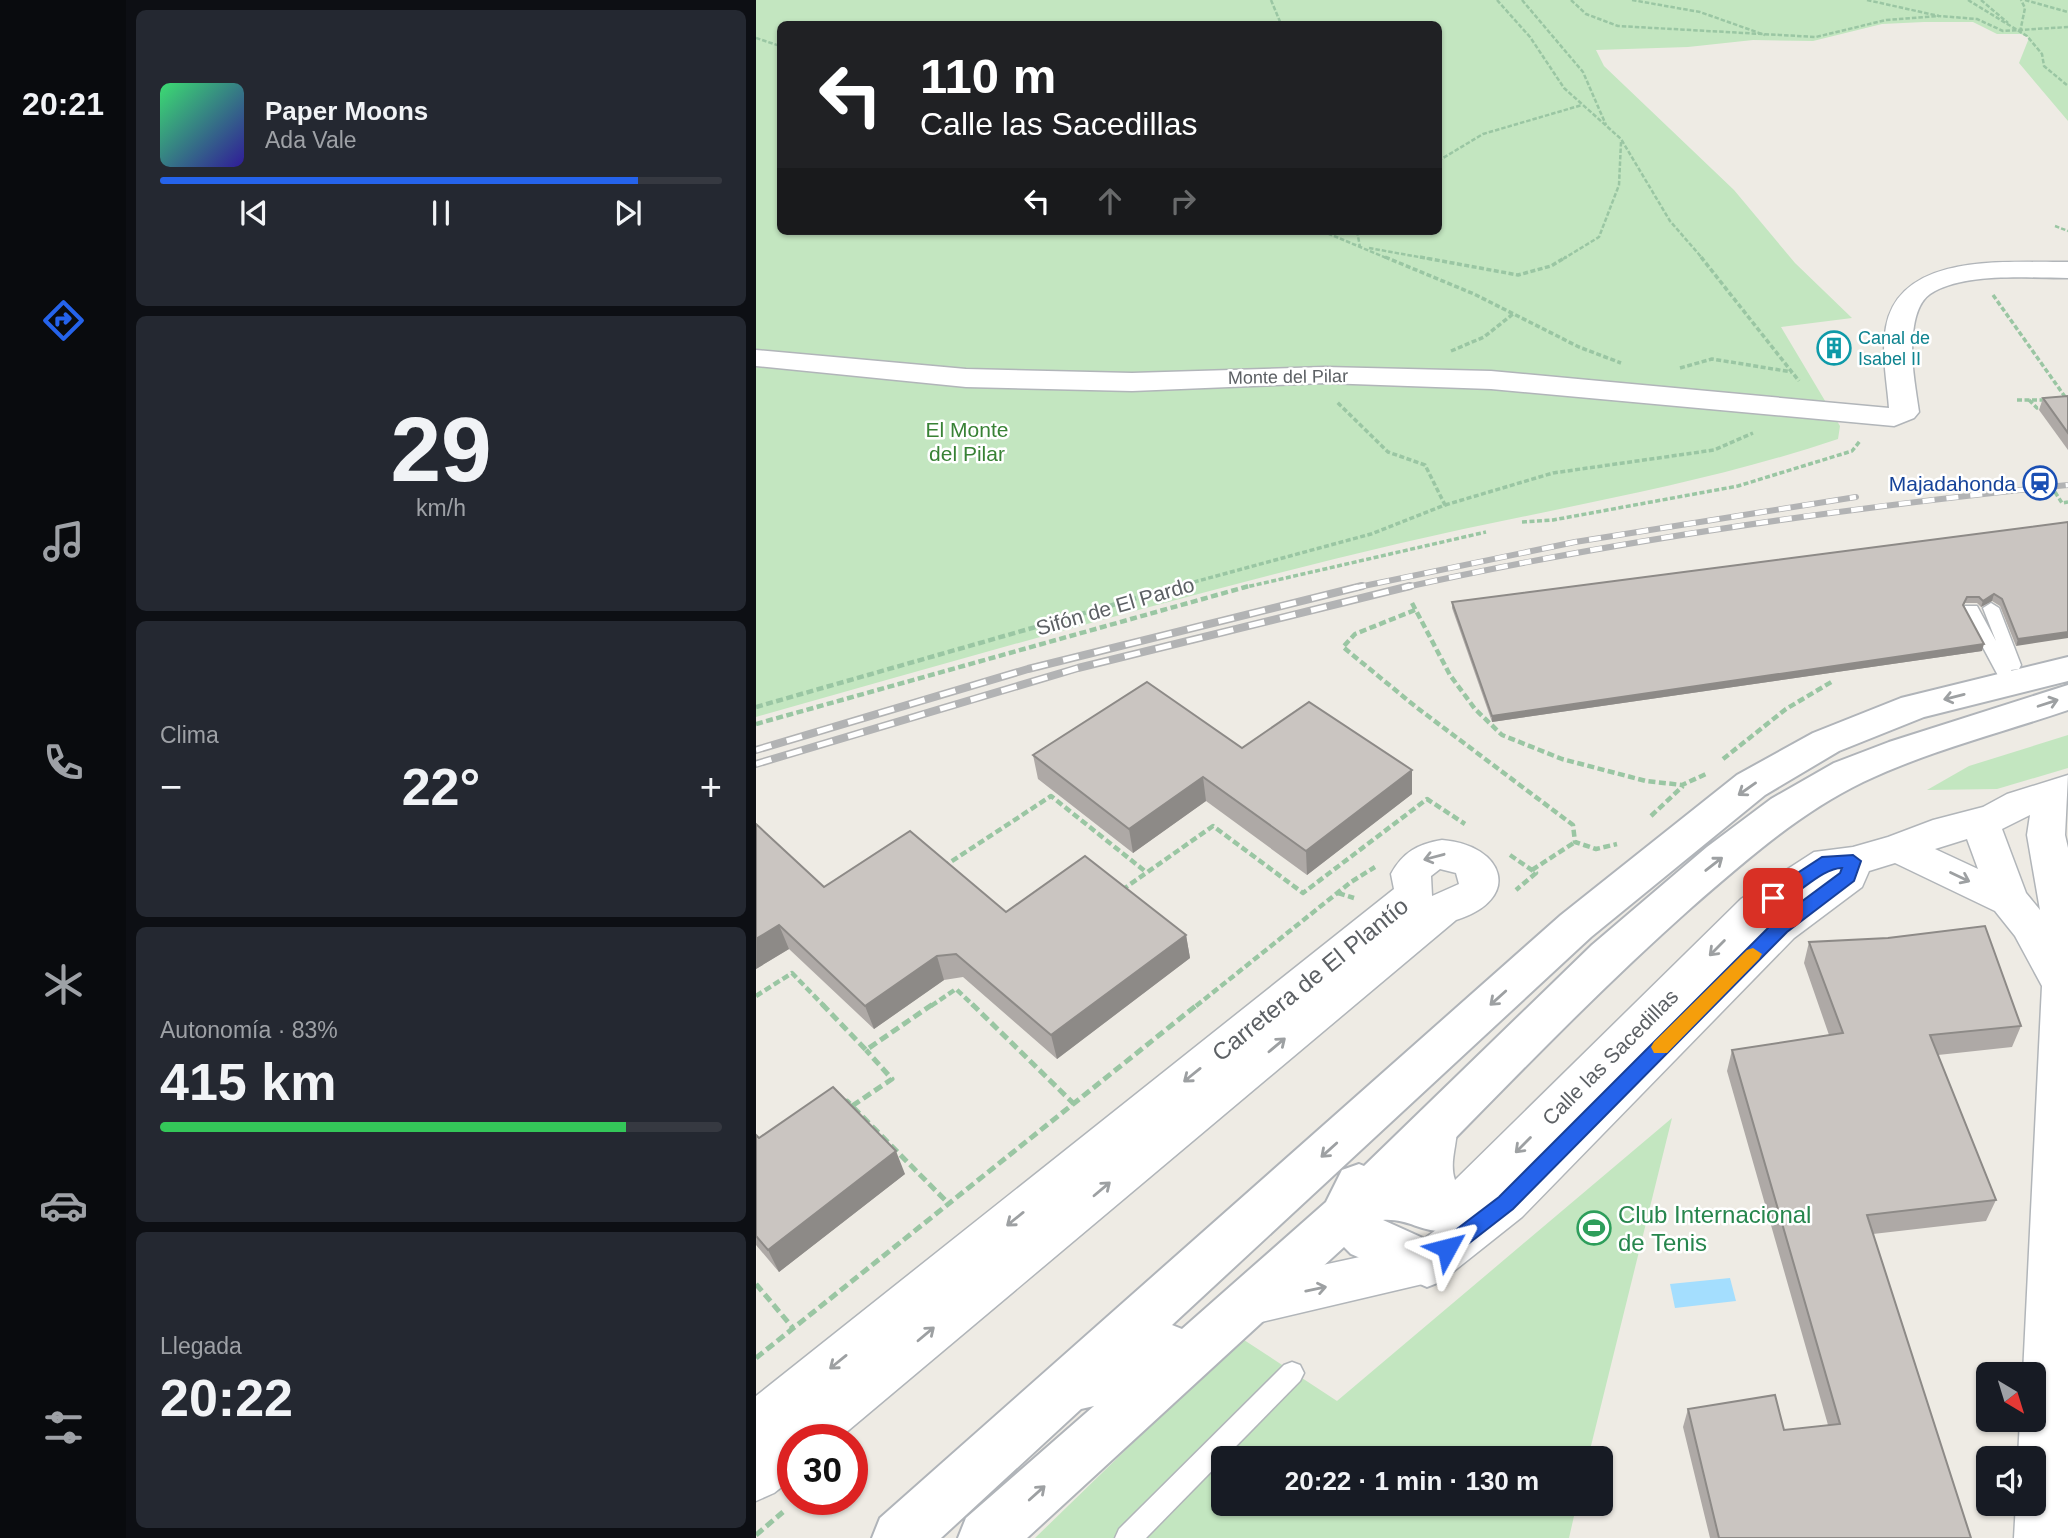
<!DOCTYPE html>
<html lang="es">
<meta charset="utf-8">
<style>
:root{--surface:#171b24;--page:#242831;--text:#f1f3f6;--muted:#9ea1a6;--line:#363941;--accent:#2563eb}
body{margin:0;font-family:Arial,sans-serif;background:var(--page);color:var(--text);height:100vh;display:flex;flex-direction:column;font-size:26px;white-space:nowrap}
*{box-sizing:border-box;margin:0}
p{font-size:23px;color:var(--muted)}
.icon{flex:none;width:38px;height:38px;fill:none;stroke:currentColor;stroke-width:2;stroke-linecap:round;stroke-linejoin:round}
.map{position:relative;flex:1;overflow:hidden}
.drawer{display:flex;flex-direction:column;gap:10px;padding:10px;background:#0d0f14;width:630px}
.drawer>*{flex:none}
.banner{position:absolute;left:21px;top:21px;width:665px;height:214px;border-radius:10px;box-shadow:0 2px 5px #0004;background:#202124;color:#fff;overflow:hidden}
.needle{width:46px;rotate:142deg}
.tools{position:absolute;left:1220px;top:1362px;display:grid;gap:14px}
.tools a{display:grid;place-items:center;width:70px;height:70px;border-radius:10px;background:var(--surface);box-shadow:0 2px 5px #0004;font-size:35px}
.speed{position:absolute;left:21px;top:1424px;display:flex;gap:14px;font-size:35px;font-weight:700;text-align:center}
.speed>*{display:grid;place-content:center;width:91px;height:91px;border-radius:50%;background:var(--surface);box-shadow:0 2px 5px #0004;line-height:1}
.speed .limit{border:10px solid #d22;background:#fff;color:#111}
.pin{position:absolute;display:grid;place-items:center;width:60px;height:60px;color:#fff;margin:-30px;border-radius:14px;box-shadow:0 4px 10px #0006}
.me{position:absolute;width:77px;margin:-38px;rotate:52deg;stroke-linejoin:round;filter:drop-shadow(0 0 5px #0008)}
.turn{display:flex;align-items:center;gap:24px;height:147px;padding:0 28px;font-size:32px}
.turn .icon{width:91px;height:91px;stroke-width:2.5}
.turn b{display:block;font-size:49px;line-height:60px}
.lanes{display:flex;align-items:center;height:66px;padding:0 28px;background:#0003;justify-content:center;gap:35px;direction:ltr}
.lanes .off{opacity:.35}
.big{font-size:52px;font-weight:700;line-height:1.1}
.drawer .card{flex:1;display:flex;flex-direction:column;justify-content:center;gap:10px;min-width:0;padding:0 24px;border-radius:10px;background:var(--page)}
.drawer .dial{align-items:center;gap:0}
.dial b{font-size:91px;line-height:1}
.song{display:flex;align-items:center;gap:21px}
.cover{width:84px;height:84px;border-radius:10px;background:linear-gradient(135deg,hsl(140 70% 55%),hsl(250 70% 35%))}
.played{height:7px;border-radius:4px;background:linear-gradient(90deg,var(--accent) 85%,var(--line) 85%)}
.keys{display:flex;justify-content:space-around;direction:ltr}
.heat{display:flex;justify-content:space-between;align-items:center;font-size:38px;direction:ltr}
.charge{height:10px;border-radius:5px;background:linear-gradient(90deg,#34c759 83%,var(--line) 0)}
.trip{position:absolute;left:455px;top:1446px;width:402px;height:70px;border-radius:10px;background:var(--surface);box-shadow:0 2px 5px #0004;font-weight:700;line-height:70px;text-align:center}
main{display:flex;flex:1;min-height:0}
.menu{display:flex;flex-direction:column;width:126px;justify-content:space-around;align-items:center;background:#090b0e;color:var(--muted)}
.menu .icon{width:49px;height:49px}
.menu .current{color:var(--accent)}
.menu b{font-size:32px;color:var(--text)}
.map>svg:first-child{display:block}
.green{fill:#c3e6c0;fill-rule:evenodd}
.water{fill:#a4defe}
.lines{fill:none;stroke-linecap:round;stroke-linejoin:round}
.lane-casing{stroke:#b1b5b9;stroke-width:3}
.street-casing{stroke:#b1b5b9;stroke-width:3}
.secondary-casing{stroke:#b0b4b9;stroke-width:4}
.path-far3{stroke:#9ac6a3;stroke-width:2.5;stroke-dasharray:4.5 2;stroke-linecap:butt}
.path-far2{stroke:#9ac6a3;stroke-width:3.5;stroke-dasharray:5 2.5;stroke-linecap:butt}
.path-far1{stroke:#9ac6a3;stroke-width:4.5;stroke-dasharray:7 3.5;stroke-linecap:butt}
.path{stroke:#9ac6a3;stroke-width:5;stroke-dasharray:9 4.5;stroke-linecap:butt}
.lane{fill:#fff;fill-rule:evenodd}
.street{fill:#fff;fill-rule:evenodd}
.secondary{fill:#fff;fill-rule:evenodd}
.rail-far1-casing{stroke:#b2b3b4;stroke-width:6}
.rail-casing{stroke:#b2b3b4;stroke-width:8}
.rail-far1{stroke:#fff;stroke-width:4.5;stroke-dasharray:12;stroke-linecap:butt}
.rail{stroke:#fff;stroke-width:5;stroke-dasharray:16;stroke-linecap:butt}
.wall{fill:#aea9a6}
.shaded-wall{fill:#8d8a87}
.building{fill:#cac5c1;stroke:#8d8a87;stroke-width:2}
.oneway{stroke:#9da0a2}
.route{fill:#2563eb;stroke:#184099;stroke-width:2}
.slow{fill:#f59e0b}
.labels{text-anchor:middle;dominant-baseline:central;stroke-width:5;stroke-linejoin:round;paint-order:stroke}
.far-culture-label{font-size:18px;fill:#0d838f;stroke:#fff;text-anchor:start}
.far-street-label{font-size:18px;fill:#5c6064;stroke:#fff}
.park-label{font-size:21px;fill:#388235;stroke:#fff}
.transit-label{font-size:21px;fill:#164399;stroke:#fff;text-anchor:end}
.street-label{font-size:21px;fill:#5c6064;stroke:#fff}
.near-street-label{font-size:24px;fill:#5c6064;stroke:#fff}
.near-leisure-label{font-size:24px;fill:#27864d;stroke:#fff;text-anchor:start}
</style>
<main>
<nav class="menu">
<b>20:21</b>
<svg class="icon current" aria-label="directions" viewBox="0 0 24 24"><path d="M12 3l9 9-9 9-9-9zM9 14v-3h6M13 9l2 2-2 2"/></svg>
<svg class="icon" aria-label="music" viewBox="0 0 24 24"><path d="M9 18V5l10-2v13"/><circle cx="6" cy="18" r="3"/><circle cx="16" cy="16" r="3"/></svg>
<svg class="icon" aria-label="phone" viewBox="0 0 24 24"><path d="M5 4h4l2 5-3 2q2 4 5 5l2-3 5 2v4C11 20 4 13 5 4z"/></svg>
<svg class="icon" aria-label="climate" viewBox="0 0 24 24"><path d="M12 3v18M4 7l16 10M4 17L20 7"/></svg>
<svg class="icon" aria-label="car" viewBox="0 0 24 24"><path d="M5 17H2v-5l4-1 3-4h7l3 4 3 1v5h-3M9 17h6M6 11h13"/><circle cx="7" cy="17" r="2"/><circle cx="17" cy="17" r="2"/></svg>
<svg class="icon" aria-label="filters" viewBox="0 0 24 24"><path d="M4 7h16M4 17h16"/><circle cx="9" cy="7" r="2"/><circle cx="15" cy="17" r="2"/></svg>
</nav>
<section class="drawer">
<div class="card">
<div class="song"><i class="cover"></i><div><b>Paper Moons</b><p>Ada Vale</p></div></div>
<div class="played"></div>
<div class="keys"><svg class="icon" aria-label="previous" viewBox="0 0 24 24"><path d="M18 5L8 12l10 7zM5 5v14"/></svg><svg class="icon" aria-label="pause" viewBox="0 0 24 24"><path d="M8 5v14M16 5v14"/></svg><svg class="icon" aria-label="next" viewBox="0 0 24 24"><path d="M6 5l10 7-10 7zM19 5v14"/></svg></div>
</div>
<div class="card dial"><b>29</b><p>km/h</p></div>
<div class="card"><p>Clima</p>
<div class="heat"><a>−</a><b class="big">22°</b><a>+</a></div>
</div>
<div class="card"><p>Autonomía · 83%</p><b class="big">415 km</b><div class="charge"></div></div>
<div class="card"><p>Llegada</p><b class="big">20:22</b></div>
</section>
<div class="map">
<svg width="1312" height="1538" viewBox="0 0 1312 1538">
<rect width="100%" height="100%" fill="#eeebe4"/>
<g class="green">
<path d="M0 0H1312V121L1263 63 1273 38 1265 34H1241L1217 22H1168L1126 24 1057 41 997 40 932 47 840 50 848 66 978 190 1039 263 1096 318 1025 327 1084 426 1082 439C939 487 791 509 645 543 428 594 214 657 0 717ZM24 24H682V231H24Z"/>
<polygon points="1312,735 1312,768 1241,789 1171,790 1213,766"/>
<polygon points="916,1118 832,1458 467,1458 467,1503 821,1503 813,1538 279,1538 485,1338 581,1401"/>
</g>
<polygon class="water" points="974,1278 980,1301 919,1308 914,1284"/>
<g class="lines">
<defs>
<g id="lane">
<polygon points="1235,603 1243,608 1265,665 1263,669 1255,670 1262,683 1254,689 1246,683 1207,610 1209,606 1221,606 1240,641 1227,608"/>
<polygon points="536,1362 544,1365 548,1373 544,1381 390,1538 359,1538 363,1529 528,1365"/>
</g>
<g id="street">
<path d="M1312 262V278C1273 278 1207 272 1174 294 1164 301 1160 314 1158 326 1153 354 1159 384 1163 412L1158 418 1138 426 735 389 569 383 376 391 210 387 0 366V350L210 369 376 373 569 367 735 371 1133 408C1131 381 1125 353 1130 327 1144 251 1253 263 1312 262Z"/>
<path d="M1312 775 1309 835 1312 848V1538H1258L1260 1503H1278V1458H1262L1264 1419H1278V1374H1267L1286 986 1259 936 1239 911 1139 863 1113 871 1106 887 1038 938 766 1217 688 1279 493 1325 476 1319 469 1303 476 1287 493 1281 659 1245 680 1230 672 1227C652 1184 644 1156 665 1111L681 1105 697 1111C708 1134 691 1157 699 1180L985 899 1058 852 1097 847 1132 837 1177 820 1227 807 1251 794ZM1274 815 1271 835 1284 910 1270 893 1246 829ZM1211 839 1222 869 1179 849Z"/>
<path d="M686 840C749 845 767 899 700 920L81 1440H37V1478L18 1493 0 1501V1396L638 889 635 874C647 852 662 844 686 840ZM684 869 700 873 703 884 676 896 675 876Z"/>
</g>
<path id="secondary" d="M1312 657V681L1168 717 1083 751 1009 795 835 937 416 1325 426 1329 570 1202 586 1170 603 1164 608 1166 836 945 951 847 1015 799 1078 763 1133 742 1312 685V710C1244 733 1172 751 1107 782 1043 813 989 861 936 907 838 994 748 1089 656 1182L705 1197 712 1212 705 1227C672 1240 658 1218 627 1220L689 1248 696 1264 689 1280 671 1287 595 1254 588 1247 271 1538H202L210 1518 338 1406 325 1409 185 1538H116L124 1518 805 915 981 775 1057 733 1145 698Z"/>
</defs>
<use href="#lane" class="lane-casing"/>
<use href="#street" class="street-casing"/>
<use href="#secondary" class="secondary-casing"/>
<g class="path-far3">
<polyline points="515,0 525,24"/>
<polyline points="741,0 774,37 808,88 865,139 914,221 947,259"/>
<polyline points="766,0 827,72 850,125"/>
<polyline points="815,0 830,14 862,26 1060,37 1130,20 1183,16"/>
<polyline points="876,0 944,12 1009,35"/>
<polyline points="1111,0 1183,16 1221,19 1247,31 1312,27"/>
<polyline points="1212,0 1271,36 1286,54 1288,66 1312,86"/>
<polyline points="1225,0 1252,23"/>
<polyline points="1269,0 1312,12"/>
<polyline points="1264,32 1269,8 1265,0"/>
<polyline points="0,38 24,46"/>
<polyline points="682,161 727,134 826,105"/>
<polyline points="1299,226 1312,231"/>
<polyline points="566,231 633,259"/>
<polyline points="601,231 604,247"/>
<polyline points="613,248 674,259"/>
<polyline points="807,259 843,237 863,185 865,142"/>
</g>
<g class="path-far2">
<polyline points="629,257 718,294 823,347 865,363"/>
<polyline points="664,257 762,275 795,266 810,257"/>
<polyline points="945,257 1043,381"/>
<polyline points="1237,295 1312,401"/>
<polyline points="695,351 728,337 757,314"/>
<polyline points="924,368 956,359 1036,372"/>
<polyline points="1261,400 1292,400"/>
<polyline points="1273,400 1281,408 1290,407"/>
<polyline points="1299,492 1306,503 1312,502"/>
<polyline points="689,505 797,473 958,450 997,433"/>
<polyline points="766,522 797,520 982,486 1096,451 1104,441"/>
<polyline points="416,588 615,534 689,505 669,465 632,452 581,402"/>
<polyline points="486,588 730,532"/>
</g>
<g class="path-far1">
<polyline points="656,603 694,675 719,709 746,735 806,759 890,781 926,785 950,774"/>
<polyline points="659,610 599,634 587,647 660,707 817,825 819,842 840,849 861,844"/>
<polyline points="0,707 423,586"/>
<polyline points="0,724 493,586"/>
<polyline points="967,759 1030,709 1077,681"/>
<polyline points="895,816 927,786"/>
<polyline points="754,855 780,873 760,890"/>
<polyline points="187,867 295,796 390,872"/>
<polyline points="776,870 819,842"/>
<polyline points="366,890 457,826 547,893 671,799 709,824"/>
<polyline points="582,893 598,898"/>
<polyline points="0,996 36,973 68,1006"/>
<polyline points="175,1006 200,989 218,1006"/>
<polyline points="440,1006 595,882 619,867"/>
</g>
<g class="path">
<polyline points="66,1004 110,1050 177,1004"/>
<polyline points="216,1004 318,1104"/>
<polyline points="87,1104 91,1101 193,1204"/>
<polyline points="96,1106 136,1079 110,1050"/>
<polyline points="0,1284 37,1328"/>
<polyline points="0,1358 442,1004"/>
<polyline points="0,1535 27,1512"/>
</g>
<use href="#lane" class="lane"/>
<use href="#street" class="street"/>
<use href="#secondary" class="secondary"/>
<defs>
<g id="rail-far1">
<polyline points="598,588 819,542 1100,497"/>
<path d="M646 588C866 539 1088 508 1312 485"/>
</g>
<g id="rail">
<polyline points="0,750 272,669 606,586"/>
<polyline points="0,764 322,668 654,586"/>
</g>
</defs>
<use href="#rail-far1" class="rail-far1-casing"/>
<use href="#rail" class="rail-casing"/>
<use href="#rail-far1" class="rail-far1"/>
<use href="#rail" class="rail"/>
</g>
<g class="wall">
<polygon points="1312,396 1312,450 1283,410 1287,398"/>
<polygon points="1312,522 1260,646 1244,606 1236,601 1225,607 1221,603 1209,603 1207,606 1226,651 736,722 696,608 696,602"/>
<polygon points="486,748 656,794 551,875 450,801 377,853 282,779 277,755"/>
<polygon points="0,824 68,887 250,912 430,935 434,958 301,1059 207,977 188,980 118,1029 33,949 0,969"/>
<polygon points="1053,942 1265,1026 1256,1047 1182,1055 1240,1200 1230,1221 1117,1234 1215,1538 954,1538 927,1427 932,1409 1028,1430 1072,1425 971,1071 976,1050 1073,1035 1048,963"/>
<polygon points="0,1135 3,1138 149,1174 23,1272 0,1245"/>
</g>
<g class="shaded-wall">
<polygon points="1238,594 1236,601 1225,607 1227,601"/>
<polygon points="1312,632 1312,638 1260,646 1262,639"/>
<polygon points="1228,644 1226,651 736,722 736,716"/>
<polygon points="656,770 656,794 551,875 550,851"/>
<polygon points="447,777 450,801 377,853 373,829"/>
<polygon points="23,925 33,949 0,969 0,939"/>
<polygon points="430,935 434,958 301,1059 295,1035"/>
<polygon points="181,956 188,980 118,1029 109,1006"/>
<polygon points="140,1151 149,1174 23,1272 12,1250"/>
</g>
<g class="building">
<polygon points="1312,396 1312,433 1287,398"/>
<polygon points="1312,522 1312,632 1262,639 1246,599 1238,594 1227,601 1223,597 1211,597 1207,605 1228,644 736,716 696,602"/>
<polygon points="391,682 486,748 553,702 656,770 550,851 447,777 373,829 277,755"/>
<polygon points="0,824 68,887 154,831 250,912 329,856 430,935 295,1035 200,954 181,956 109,1006 23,925 0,939"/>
<polygon points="1229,926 1265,1026 1174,1035 1240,1200 1111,1215 1215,1538 963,1538 932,1409 1019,1395 1028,1430 1084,1424 976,1050 1087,1033 1053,942 1132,938"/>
<polygon points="77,1087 140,1151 12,1250 0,1236 0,1135 3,1138"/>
</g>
<defs><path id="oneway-shaft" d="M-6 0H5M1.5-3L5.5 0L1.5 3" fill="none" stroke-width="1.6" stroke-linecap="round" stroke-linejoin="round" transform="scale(1.75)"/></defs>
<g class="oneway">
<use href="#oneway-shaft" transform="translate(1198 697) rotate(166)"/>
<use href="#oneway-shaft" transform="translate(1292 703) rotate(-18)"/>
<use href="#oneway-shaft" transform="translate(991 789) rotate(145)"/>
<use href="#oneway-shaft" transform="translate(678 857) rotate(165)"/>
<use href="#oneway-shaft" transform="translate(958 864) rotate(-38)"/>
<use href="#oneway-shaft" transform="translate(1204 877) rotate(25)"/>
<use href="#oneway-shaft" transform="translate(961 948) rotate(135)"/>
<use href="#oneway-shaft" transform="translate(742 998) rotate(138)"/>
<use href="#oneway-shaft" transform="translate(521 1045) rotate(-40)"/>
<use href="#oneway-shaft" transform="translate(436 1075) rotate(141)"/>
<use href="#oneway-shaft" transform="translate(767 1145) rotate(135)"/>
<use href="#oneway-shaft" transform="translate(573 1150) rotate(138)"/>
<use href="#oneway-shaft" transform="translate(346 1189) rotate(-40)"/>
<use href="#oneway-shaft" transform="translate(259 1219) rotate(141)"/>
<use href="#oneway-shaft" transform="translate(560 1289) rotate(-12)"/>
<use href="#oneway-shaft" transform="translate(170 1334) rotate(-40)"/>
<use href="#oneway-shaft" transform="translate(82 1362) rotate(141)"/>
<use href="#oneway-shaft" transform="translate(281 1493) rotate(-42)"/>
</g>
<path class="route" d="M1097 855 1105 861 1098 881 1031 932 757 1209 698 1255 691 1258 684 1255 681 1248 684 1242 743 1197 1018 922 1084 873 1086 868C1061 868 1032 909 1011 903L1008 898 1011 893 1066 857Z"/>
<polygon class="slow" points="997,948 1006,954 1003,959 911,1053 898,1053 895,1047 898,1042 991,950"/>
<defs>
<symbol id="building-ring" viewBox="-11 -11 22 22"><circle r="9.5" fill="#fff" stroke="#0f9aa8" stroke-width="1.5"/><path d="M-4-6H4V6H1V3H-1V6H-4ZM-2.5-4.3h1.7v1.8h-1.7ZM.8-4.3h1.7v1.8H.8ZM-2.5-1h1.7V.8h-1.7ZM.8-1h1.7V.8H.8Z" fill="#0f9aa8"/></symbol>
<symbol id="station-ring" viewBox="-11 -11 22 22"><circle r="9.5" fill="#fff" stroke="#1a4fb4" stroke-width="1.5"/><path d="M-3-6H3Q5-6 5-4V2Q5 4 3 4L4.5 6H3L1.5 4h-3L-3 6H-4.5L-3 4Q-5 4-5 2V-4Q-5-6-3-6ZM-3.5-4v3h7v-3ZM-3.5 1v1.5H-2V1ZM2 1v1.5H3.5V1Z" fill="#1a4fb4"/></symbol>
<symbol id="stadium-ring" viewBox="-11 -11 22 22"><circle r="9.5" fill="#fff" stroke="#2e9e5b" stroke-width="1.5"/><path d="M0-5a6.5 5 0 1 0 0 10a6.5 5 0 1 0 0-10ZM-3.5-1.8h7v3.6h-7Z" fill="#2e9e5b"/></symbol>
</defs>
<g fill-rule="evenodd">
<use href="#building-ring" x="1059" y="329" width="38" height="38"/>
<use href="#station-ring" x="1265" y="464" width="38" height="38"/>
<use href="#stadium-ring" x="819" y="1209" width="38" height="38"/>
</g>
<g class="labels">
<g class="far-culture-label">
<text x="1102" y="338">Canal de<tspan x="1102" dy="21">Isabel II</tspan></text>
</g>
<g class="far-street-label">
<text transform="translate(532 377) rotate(-1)">Monte del Pilar</text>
</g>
<g class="park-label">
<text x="211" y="429">El Monte<tspan x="211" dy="24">del Pilar</tspan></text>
</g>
<g class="transit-label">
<text x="1260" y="483">Majadahonda</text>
</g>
<g class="street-label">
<text transform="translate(359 606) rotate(-16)">Sifón de El Pardo</text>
<text transform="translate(854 1057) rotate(-45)">Calle las Sacedillas</text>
</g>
<g class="near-street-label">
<text transform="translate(554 979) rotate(-39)">Carretera de El Plantío</text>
</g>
<g class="near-leisure-label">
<text x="862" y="1214">Club Internacional<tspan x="862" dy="28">de Tenis</tspan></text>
</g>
</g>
</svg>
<div class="tools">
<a><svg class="needle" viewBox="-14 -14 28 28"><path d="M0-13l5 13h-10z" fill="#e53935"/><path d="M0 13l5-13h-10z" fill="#9ea1a6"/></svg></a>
<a><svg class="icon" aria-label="sound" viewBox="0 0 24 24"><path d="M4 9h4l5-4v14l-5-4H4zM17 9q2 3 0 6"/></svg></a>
</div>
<div class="speed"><div class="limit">30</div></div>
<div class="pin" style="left:1017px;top:898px;background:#d93025"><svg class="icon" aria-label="arrive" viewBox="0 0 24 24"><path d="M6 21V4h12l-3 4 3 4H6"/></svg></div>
<svg class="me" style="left:691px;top:1248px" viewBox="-20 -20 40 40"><path d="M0-17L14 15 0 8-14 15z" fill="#2563eb" stroke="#fff" stroke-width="4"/></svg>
<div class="trip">20:22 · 1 min · 130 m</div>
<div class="banner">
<div class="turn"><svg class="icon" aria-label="left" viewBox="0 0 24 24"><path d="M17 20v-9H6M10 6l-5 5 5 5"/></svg><div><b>110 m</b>Calle las Sacedillas</div></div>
<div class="lanes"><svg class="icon" aria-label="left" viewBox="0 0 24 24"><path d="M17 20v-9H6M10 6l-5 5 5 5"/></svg><svg class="icon off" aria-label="ahead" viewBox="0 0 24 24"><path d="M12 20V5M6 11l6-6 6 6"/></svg><svg class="icon off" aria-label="right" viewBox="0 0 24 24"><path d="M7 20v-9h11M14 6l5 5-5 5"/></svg></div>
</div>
</div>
</main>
